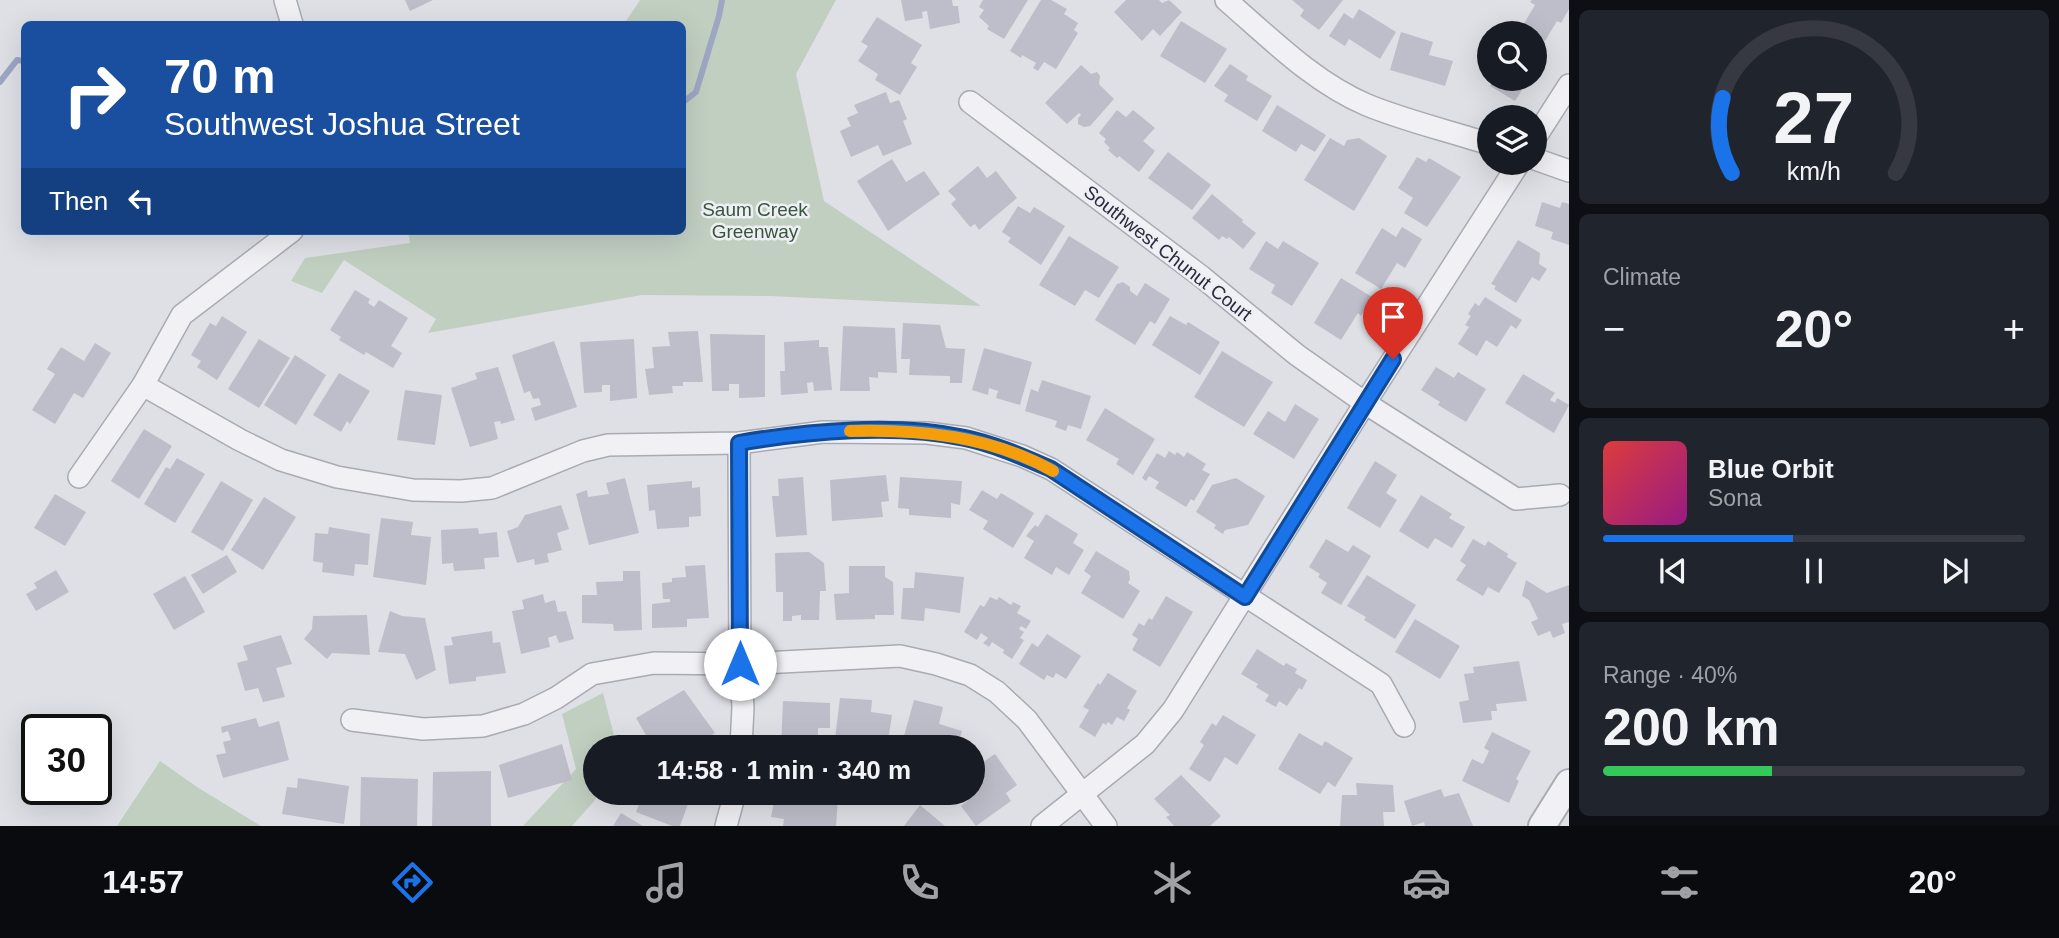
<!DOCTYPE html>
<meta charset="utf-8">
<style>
:root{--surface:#171b24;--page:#20242c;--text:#f1f3f6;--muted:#9ea1a6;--line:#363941;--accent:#1a73e8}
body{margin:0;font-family:Helvetica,sans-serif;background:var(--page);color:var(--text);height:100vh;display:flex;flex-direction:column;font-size:26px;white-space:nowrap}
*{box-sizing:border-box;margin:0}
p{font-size:23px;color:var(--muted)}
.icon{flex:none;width:38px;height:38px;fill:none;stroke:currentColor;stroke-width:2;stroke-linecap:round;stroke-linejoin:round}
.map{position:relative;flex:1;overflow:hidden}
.panel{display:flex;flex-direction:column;gap:10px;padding:10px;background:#0d0f14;width:490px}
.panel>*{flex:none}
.guide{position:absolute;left:21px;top:21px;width:665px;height:214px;border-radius:10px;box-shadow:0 7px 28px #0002;background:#1a4fa0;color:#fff;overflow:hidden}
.controls{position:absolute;left:1477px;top:21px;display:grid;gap:14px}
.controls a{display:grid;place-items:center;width:70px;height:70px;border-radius:50%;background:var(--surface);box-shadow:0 7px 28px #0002;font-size:35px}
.speed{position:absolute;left:21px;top:714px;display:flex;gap:14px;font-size:35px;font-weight:700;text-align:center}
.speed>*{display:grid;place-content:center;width:91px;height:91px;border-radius:50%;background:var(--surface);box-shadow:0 7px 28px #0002;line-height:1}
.speed .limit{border:4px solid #111;border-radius:10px;background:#fff;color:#111}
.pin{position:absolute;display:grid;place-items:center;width:60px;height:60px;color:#fff;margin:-72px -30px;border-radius:50% 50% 50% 0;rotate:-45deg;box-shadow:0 0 7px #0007}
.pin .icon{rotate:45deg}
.me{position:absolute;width:77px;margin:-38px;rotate:0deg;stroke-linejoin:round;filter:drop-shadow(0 0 5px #0008)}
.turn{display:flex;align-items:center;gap:24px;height:147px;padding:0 28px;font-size:32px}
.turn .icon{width:91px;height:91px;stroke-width:2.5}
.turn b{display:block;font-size:49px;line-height:60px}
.then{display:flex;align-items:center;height:66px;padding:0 28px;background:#0003;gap:14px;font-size:26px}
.big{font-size:52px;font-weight:700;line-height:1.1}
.panel .tile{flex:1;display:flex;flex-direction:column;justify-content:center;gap:10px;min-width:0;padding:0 24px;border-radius:10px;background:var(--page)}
.panel .dial{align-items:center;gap:0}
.dial svg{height:182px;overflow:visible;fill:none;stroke:var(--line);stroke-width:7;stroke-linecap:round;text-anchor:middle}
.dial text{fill:var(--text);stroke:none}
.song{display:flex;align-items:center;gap:21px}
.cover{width:84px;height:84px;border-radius:10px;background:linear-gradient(135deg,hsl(0 70% 55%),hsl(310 70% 35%))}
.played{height:7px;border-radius:4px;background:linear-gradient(90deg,var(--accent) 45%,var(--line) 45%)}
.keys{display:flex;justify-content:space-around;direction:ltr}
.heat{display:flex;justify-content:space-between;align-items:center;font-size:38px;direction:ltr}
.charge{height:10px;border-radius:5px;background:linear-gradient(90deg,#34c759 40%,var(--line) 0)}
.trip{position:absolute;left:583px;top:735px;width:402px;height:70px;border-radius:35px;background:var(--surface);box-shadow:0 7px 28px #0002;font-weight:700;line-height:70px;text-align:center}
.tab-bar{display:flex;height:112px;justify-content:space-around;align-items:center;background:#090b0e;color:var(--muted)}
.tab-bar .icon{width:49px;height:49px}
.tab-bar .current{color:var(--accent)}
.tab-bar b{font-size:32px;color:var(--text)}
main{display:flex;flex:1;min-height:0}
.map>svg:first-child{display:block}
.green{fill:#c1cfc1}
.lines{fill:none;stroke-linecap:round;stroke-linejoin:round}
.stream{stroke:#9da6c3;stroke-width:6}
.building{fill:#bdbec9}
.minor-casing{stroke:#a9aab3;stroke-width:24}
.tertiary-casing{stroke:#a9aab3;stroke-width:30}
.minor{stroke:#f1f1f5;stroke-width:21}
.tertiary{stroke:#f1f1f5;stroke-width:26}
.route-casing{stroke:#114b97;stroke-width:18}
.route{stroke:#1a73e8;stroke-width:12}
.slow{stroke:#f59e0b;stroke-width:12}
.labels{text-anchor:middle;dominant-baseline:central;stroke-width:5;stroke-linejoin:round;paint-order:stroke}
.park-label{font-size:19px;fill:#38563b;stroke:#eeeff4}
.street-label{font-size:19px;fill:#2a2b3c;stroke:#eeeff4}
</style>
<main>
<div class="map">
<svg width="1569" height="826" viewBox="0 0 1569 826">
<rect width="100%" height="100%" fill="#dfe0e6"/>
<g class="green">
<polygon points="640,0 836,0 796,74 824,201 981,306 770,296 642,295 428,333 436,319 344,260 322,293 291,281 305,258 410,243 408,231 682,231 682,24 624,24"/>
<polygon points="603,693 617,747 595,747 595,793 599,793 595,800 572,826 523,826 576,769 562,714"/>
<polygon points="160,761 197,787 261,826 117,826"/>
</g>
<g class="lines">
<g class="stream">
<polyline points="0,82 17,60 24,61"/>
<polyline points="682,103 696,92 719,16 722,0"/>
</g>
</g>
<g class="building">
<polygon points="405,0 433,0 410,11"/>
<polygon points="901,0 952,0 953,6 958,6 960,23 930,29 927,11 922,12 923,18 905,21"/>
<polygon points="983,0 1028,0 1004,39 987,29 989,26 979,17 984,10 979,7"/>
<polygon points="1041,0 1051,0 1067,9 1064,14 1078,23 1074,30 1078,33 1056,69 1044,62 1038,71 1033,68 1036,63 1022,55 1021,58 1010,51"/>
<polygon points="1126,0 1159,0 1162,3 1169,0 1182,12 1160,36 1153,29 1142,41 1114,12"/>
<polygon points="1292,0 1343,0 1319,30 1300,16 1304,10"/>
<polygon points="1532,0 1569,0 1569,9 1561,23 1557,21 1545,41 1522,27 1535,5 1530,2"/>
<polygon points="1359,9 1396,32 1380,59 1349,39 1345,46 1329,36 1344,13 1353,19"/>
<polygon points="877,17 922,45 911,63 917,67 900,95 875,80 878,74 858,61 868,46 861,42"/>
<polygon points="1181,21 1227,49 1205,83 1160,56"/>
<polygon points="1401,32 1433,42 1429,55 1453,61 1445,86 1390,70"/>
<polygon points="1535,46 1545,52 1535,69"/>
<polygon points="1230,64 1248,76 1246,80 1272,96 1257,121 1224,101 1228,95 1214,86"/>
<polygon points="1081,65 1091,74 1097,72 1100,76 1099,84 1114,99 1090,126 1084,127 1078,124 1078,118 1081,115 1079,113 1067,124 1045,103"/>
<polygon points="1495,79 1529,79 1515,101 1490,86"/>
<polygon points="886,92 890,103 899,100 907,119 903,121 912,144 883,156 878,145 851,157 840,131 851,126 847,118 858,113 854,105"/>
<polygon points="1277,105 1326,135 1315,152 1301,144 1296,152 1262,131"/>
<polygon points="1117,110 1126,117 1133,110 1155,128 1143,141 1155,151 1139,172 1119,156 1117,158 1108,150 1110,148 1104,142 1106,139 1099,133"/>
<polygon points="1330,138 1344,146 1347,140 1359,138 1387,156 1354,211 1304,180"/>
<polygon points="1168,152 1211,185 1192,210 1148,178"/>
<polygon points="1417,157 1426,162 1429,158 1461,177 1427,227 1404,213 1413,198 1398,188"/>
<polygon points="892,159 906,182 924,171 940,194 888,231 857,181"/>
<polygon points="978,166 987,178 996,171 1017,198 979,230 975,224 970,227 951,204 956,199 948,191"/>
<polygon points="1212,194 1243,220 1242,222 1256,233 1243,249 1229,237 1227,239 1222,236 1219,240 1192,218"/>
<polygon points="1542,202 1560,208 1562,202 1569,204 1569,245 1551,239 1553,232 1535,226"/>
<polygon points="1018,206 1030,213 1034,207 1065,226 1041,265 1008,242 1011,238 1002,232"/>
<polygon points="1402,227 1422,239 1405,268 1397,263 1381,289 1355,273 1382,228 1396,237"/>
<polygon points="1069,236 1119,267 1099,298 1085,290 1075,306 1039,285"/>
<polygon points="1518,240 1540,253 1539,264 1547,269 1539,281 1532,277 1516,303 1494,289 1496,286 1491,284"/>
<polygon points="1266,241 1278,249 1283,241 1319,263 1292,306 1271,293 1275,285 1249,269"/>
<polygon points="1341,278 1372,297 1361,316 1358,313 1341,340 1314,323"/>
<polygon points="1123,282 1130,287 1130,291 1137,296 1145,283 1170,299 1155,324 1150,321 1135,345 1095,320 1117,284"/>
<polygon points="355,290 370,299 368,303 374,307 379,300 408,318 391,346 402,353 393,368 366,352 364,355 339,340 341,337 330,330"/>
<polygon points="1485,297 1522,320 1516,329 1511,325 1497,347 1486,340 1477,356 1458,344 1469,327 1465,325 1471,316 1468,314 1475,303 1479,306"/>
<polygon points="222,316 247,332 217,380 197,367 201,361 191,355 210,323 216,326"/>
<polygon points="1170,316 1186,325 1188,322 1220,342 1200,375 1152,345"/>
<polygon points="903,323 940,325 946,348 965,349 962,383 950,383 950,376 909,375 910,359 901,359"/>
<polygon points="843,326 895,328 897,373 878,372 878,378 869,377 870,391 840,391"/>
<polygon points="698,331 703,382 683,382 683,386 672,386 673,393 649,395 645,369 654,368 652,347 670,346 668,332"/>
<polygon points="710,334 765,335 765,397 739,398 739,384 729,384 729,391 712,391"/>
<polygon points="259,339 290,358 259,408 228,389"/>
<polygon points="634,339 637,398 610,401 610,385 602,385 602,392 584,393 580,342"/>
<polygon points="819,340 819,347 828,347 832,390 814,391 813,382 807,383 808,393 781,395 780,371 785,371 784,342"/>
<polygon points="554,341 577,407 535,421 531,408 541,405 539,398 533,399 530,391 524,393 512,355"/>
<polygon points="95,343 111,353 83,398 74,393 55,424 32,410 55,374 47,369 61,347 84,361"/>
<polygon points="984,348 1032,362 1020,405 996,398 998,391 989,388 988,395 972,390"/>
<polygon points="1222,351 1273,382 1244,427 1194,397"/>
<polygon points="295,355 326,375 296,425 264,405"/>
<polygon points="498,367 515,420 501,424 500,421 494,422 498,439 470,447 451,388 477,379 475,373"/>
<polygon points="1436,367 1454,378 1458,372 1486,389 1466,422 1438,405 1440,402 1421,390"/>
<polygon points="339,373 370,391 350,424 347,421 341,432 313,415"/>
<polygon points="1523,374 1555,393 1550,400 1555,403 1557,398 1569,405 1554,433 1505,403"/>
<polygon points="1042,380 1091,396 1081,429 1068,425 1066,431 1055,427 1057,421 1025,411 1031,389 1038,392"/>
<polygon points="405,390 442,395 435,445 397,440"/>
<polygon points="1295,404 1319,419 1294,459 1253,434 1268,411 1285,422"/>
<polygon points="1105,408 1155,439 1133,475 1116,464 1119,459 1086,440"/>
<polygon points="144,429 172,446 139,499 111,481"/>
<polygon points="1169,451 1175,455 1177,452 1184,457 1187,452 1206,464 1202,470 1210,474 1194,501 1191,499 1186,507 1155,488 1159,482 1149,476 1146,481 1142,478 1157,453 1165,458"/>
<polygon points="177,458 205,474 175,523 144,504 166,467 170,469"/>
<polygon points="1375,461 1397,475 1386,493 1397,500 1380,528 1347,508"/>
<polygon points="886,475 889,501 881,502 883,517 832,521 830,480"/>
<polygon points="803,477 807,535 776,537 772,496 779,496 778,479"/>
<polygon points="900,477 962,481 960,505 951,503 951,518 909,515 909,509 898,508"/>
<polygon points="625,478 639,533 589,545 576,494 587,490 588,497 609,494 606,483"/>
<polygon points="1236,478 1265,496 1248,525 1225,530 1223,534 1214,528 1216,525 1196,512 1212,485"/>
<polygon points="221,481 253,500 223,551 191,532"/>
<polygon points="692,481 692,488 700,487 701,516 689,517 689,527 657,529 655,510 649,511 647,485"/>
<polygon points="982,490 997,499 1001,493 1034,513 1013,548 983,529 988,521 969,510"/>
<polygon points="55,494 86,512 65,546 34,528"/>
<polygon points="1421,495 1452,514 1449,518 1465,527 1452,548 1435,538 1428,549 1399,531"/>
<polygon points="264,497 296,517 263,570 231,550"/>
<polygon points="561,505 569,529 557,533 562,550 547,554 549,562 535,565 534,559 517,563 507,531 518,527 525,515"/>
<polygon points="1046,514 1078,534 1073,543 1084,550 1069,575 1056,567 1052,575 1024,558 1034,541 1026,536 1035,525 1038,527"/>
<polygon points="381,518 413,522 411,535 431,537 426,585 373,577"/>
<polygon points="329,527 370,534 368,565 355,564 354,576 322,572 323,563 313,561 315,533 328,534"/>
<polygon points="478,528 479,534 497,532 499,557 484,558 485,569 454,571 453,563 442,564 441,530"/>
<polygon points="1326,539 1348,552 1353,545 1371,556 1341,605 1321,593 1327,583 1318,577 1320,574 1309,567"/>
<polygon points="1473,539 1485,546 1488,541 1508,554 1507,557 1517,563 1499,593 1488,587 1483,596 1456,580 1466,565 1460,561"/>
<polygon points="1096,551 1129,571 1130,579 1128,583 1140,591 1123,619 1081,593 1091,576 1084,571"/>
<polygon points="809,552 824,563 826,591 820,591 819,620 801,620 801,615 792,616 792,621 783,621 783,592 776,592 775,553"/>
<polygon points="227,555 237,572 203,594 191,575"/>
<polygon points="705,565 709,618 687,619 687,627 652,628 652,604 670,602 670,599 663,599 662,583 672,582 672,578 686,577 685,566"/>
<polygon points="849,566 885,566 885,577 893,582 894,615 875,615 875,619 836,620 834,594 849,593"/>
<polygon points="56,570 69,592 36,611 26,594 37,588 34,583"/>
<polygon points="623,571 640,571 642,630 614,631 613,624 582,623 582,595 597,595 596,582 623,581"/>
<polygon points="915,572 964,577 960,613 925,608 924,621 901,619 903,588 914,588"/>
<polygon points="1367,575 1416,605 1395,639 1364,620 1366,617 1347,606"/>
<polygon points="185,576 205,612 174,630 153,594"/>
<polygon points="1526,580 1547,593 1569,585 1569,622 1562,624 1565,633 1553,638 1550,631 1538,636 1531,622 1538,619 1529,600 1522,596"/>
<polygon points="543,594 545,603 555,600 558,612 566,611 574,639 559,643 556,635 548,638 550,647 521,654 512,611 524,609 522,600"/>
<polygon points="1166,596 1193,612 1160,667 1132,650 1138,639 1132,635 1139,623 1144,626 1149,618 1152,620"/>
<polygon points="990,597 997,600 999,597 1011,605 1013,602 1021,606 1017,613 1031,621 1026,629 1021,626 1019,629 1024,632 1020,638 1024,640 1012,659 1003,653 1004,650 992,642 989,647 983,643 988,638 981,633 977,640 964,632 980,605 984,607"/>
<polygon points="390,611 402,616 425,618 436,670 416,680 405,654 378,652"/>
<polygon points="367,615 370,655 332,653 327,659 304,639 312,629 313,616"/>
<polygon points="1415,619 1460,646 1440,679 1395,652"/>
<polygon points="492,631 493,643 500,642 506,673 476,677 476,681 449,684 444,646 453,645 451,637"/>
<polygon points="1047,634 1081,656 1066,679 1056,673 1053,678 1047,675 1044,680 1019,664 1032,643 1038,647"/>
<polygon points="281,635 292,664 276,668 285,697 263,702 258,688 245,691 237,663 248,660 243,646"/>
<polygon points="1257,649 1284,666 1286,663 1297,669 1295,673 1307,680 1302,690 1299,688 1287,706 1279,701 1276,707 1265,701 1269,695 1256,687 1258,684 1241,674"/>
<polygon points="1519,661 1527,701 1496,704 1497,711 1491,711 1492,720 1463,723 1459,702 1469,700 1464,674 1474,673 1473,667"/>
<polygon points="1108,673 1137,691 1127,708 1130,710 1124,721 1117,717 1112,725 1108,722 1106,725 1103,723 1095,737 1079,727 1089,710 1083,707 1098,683 1100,685"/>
<polygon points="684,690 715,733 694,747 683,747 681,745 677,747 653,747 636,718"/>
<polygon points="840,698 872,700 871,712 892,715 887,747 834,747"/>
<polygon points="914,700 943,707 939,724 962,731 957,747 901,747"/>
<polygon points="783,701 830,703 830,728 818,728 818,747 781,747"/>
<polygon points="1223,715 1256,735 1237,765 1225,757 1210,782 1189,769 1204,745 1200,742 1212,723 1216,726"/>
<polygon points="256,718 259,727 279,721 289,760 223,778 216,755 226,753 223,742 231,740 228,731 222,733 221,727"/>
<polygon points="1492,732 1531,751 1516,779 1519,781 1509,803 1462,781 1472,759 1483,764 1489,751 1484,748"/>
<polygon points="1299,733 1322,746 1325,741 1353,758 1335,787 1328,782 1320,794 1278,769"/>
<polygon points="562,744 572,780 508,798 499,765"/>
<polygon points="995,754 1017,785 1006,793 1011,801 976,826 961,806 971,798 967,793 973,793 973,769"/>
<polygon points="491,771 491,826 432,826 433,772"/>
<polygon points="1181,775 1221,816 1210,826 1174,826 1166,817 1170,815 1154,799"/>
<polygon points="361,777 418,779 417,826 360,826"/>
<polygon points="298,778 349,786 344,824 282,814 287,787 297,788"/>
<polygon points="1356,783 1393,785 1395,812 1383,812 1384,826 1340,826 1342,795 1357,795"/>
<polygon points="1441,789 1444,797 1459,793 1473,826 1425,826 1424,822 1412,826 1404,801"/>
<polygon points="643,793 692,793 680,826 672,826 636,812"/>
<polygon points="776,793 808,793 838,798 836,826 783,826 784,819 771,817"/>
<polygon points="920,805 945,826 904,826"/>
<polygon points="621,813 643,826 613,826"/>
</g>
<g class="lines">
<defs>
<g id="minor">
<polyline points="285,0 292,24"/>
<path d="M1226 0C1270 38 1313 82 1367 105 1406 121 1449 131 1489 144"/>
<polyline points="970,102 1202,277 1297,355 1365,403 1516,499 1560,495"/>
<polyline points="1535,138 1569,85"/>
<polyline points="1535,159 1569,171"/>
<polyline points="143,385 240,440 281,460 337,477 413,490 461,491 492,488 583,451 608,445 739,443 823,432 927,433 966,438 1022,456 1051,469 1381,684 1404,726"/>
<polyline points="739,443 740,664 743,707 741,747"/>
<polyline points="79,477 143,385 182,315 292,231"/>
<polyline points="352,720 423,729 483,726 524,714 556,698 592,674 654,663 740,664 900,656 936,664 970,675 997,692 1027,720 1106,826"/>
<polyline points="726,826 735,793"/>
<polyline points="1042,826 1145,744 1173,710 1365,403 1519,163"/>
</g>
<polyline id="tertiary" points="1542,826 1569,783"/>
</defs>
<use href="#minor" class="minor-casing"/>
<use href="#tertiary" class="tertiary-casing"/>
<use href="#minor" class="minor"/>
<use href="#tertiary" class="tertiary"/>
</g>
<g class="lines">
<defs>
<path id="route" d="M740 664 739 443C808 431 896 423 965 438 994 444 1023 457 1051 469L1245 597 1393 359"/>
</defs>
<use href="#route" class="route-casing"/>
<use href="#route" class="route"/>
<path class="slow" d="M850 431C920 429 991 436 1053 471"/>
</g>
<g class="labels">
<g class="park-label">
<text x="755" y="209">Saum Creek<tspan x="755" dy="22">Greenway</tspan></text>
</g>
<g class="street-label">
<text transform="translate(1168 253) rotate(38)">Southwest Chunut Court</text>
</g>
</g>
</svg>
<div class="controls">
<a><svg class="icon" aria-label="search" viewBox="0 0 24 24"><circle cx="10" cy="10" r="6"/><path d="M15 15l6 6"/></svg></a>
<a><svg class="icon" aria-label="layers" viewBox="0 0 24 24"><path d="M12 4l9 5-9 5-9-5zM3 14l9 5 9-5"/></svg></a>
</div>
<div class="speed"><div class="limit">30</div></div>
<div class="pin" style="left:1393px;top:359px;background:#d93025"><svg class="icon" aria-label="arrive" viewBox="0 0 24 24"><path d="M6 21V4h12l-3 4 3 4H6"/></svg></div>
<svg class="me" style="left:740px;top:664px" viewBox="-20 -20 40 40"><circle r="19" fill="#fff"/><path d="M0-13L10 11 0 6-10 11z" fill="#1a73e8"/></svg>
<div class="trip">14:58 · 1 min · 340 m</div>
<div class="guide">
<div class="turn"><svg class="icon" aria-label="right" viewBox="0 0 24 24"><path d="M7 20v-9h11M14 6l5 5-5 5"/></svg><div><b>70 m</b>Southwest Joshua Street</div></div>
<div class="then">Then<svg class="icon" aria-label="left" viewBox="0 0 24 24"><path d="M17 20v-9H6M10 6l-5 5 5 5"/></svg></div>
</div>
</div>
<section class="panel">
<div class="tile dial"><svg viewBox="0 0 100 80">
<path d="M14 69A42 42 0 1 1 86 69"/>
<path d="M14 69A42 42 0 0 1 10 36" stroke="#1a73e8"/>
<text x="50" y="56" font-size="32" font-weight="700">27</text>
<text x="50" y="72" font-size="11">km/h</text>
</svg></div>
<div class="tile"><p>Climate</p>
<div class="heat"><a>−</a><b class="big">20°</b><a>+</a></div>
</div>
<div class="tile">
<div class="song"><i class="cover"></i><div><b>Blue Orbit</b><p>Sona</p></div></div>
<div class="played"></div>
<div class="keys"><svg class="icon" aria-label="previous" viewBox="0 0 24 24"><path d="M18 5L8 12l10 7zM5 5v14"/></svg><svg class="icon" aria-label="pause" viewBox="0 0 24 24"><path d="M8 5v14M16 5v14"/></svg><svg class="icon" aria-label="next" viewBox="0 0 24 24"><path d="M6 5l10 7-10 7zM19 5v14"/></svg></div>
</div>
<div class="tile"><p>Range · 40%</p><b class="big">200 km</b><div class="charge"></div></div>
</section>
</main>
<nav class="tab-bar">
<b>14:57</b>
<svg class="icon current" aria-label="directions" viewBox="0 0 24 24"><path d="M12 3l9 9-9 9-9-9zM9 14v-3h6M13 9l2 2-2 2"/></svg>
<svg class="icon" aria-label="music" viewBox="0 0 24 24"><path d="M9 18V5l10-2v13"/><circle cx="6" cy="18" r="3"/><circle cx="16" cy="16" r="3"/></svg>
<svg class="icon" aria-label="phone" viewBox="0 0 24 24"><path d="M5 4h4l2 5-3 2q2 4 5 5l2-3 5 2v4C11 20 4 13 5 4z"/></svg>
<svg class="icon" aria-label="climate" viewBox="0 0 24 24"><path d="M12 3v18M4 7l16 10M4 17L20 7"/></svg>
<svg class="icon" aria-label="car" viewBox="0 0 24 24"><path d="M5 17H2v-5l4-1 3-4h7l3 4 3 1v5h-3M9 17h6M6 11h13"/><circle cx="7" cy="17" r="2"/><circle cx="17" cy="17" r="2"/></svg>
<svg class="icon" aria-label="filters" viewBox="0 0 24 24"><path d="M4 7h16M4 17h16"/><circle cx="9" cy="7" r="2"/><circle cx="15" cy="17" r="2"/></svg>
<b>20°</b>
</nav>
